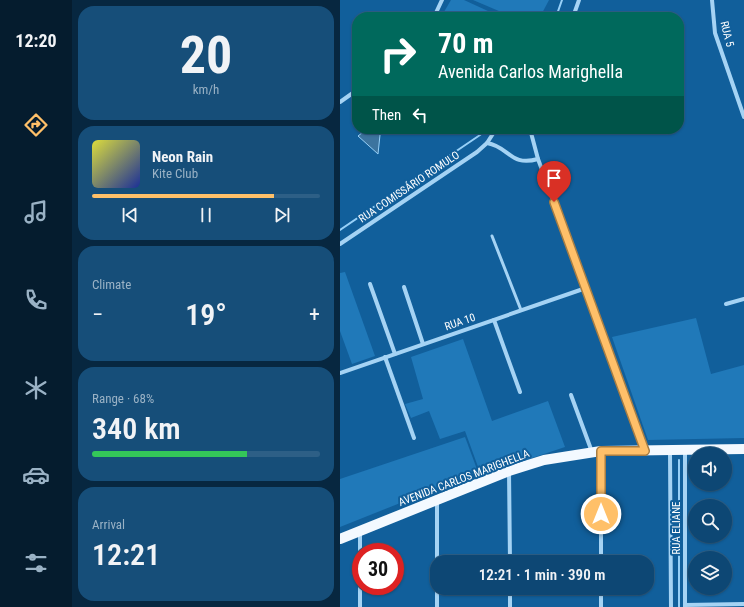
<!DOCTYPE html>
<meta charset="utf-8">
<style>
:root{--surface:#0d4774;--page:#164e79;--text:#f1f3f6;--muted:#9ab2c5;--line:#2d5f86;--accent:#ffc069}
body{margin:0;font-family:"Roboto Condensed",sans-serif;background:var(--page);color:var(--text);height:100vh;display:flex;flex-direction:column;font-size:15px;white-space:nowrap}
*{box-sizing:border-box;margin:0}
p{font-size:13px;color:var(--muted)}
.icon{flex:none;width:22px;height:22px;fill:none;stroke:currentColor;stroke-width:2;stroke-linecap:round;stroke-linejoin:round}
.map{position:relative;flex:1;overflow:hidden}
.sheet{display:flex;flex-direction:column;gap:6px;padding:6px;background:#072740;width:268px}
.sheet>*{flex:none}
.guide{position:absolute;left:12px;top:12px;width:332px;height:122px;border-radius:16px;box-shadow:0 1px 3px #0004,0 0 0 1px var(--line);background:#00695c;color:#fff;overflow:hidden}
.controls{position:absolute;left:348px;top:447px;display:grid;gap:8px}
.controls a{display:grid;place-items:center;width:44px;height:44px;border-radius:50%;background:var(--surface);box-shadow:0 1px 3px #0004,0 0 0 1px var(--line);font-size:20px}
.speed{position:absolute;left:12px;top:543px;display:flex;gap:8px;font-size:20px;font-weight:700;text-align:center}
.speed>*{display:grid;place-content:center;width:52px;height:52px;border-radius:50%;background:var(--surface);box-shadow:0 1px 3px #0004,0 0 0 1px var(--line);line-height:1}
.speed .limit{border:6px solid #d22;background:#fff;color:#111}
.pin{position:absolute;display:grid;place-items:center;width:34px;height:34px;color:#fff;margin:-41px -17px;border-radius:50% 50% 50% 0;rotate:-45deg;box-shadow:0 0 4px #0007}
.pin .icon{rotate:45deg}
.me{position:absolute;width:44px;margin:-22px;rotate:0deg;stroke-linejoin:round;filter:drop-shadow(0 0 3px #0008)}
.turn{display:flex;align-items:center;gap:14px;height:84px;padding:0 20px;font-size:18px}
.turn .icon{width:52px;height:52px;stroke-width:2.5}
.turn b{display:block;font-size:28px;line-height:34px}
.then{display:flex;align-items:center;height:38px;padding:0 20px;background:#0003;gap:8px;font-size:15px}
.big{font-size:30px;font-weight:600;line-height:1.1}
.sheet .tile{flex:1;display:flex;flex-direction:column;justify-content:center;gap:6px;min-width:0;padding:0 14px;border-radius:16px;background:var(--page)}
.sheet .dial{align-items:center;gap:0}
.dial b{font-size:52px;line-height:1}
.song{display:flex;align-items:center;gap:12px}
.cover{width:48px;height:48px;border-radius:6px;background:linear-gradient(135deg,hsl(60 70% 55%),hsl(230 70% 35%))}
.played{height:4px;border-radius:2px;background:linear-gradient(90deg,var(--accent) 80%,var(--line) 80%)}
.keys{display:flex;justify-content:space-around;direction:ltr}
.heat{display:flex;justify-content:space-between;align-items:center;font-size:22px;direction:ltr}
.charge{height:6px;border-radius:3px;background:linear-gradient(90deg,#34c759 68%,var(--line) 0)}
.trip{position:absolute;left:90px;top:555px;width:224px;height:40px;border-radius:16px;background:var(--surface);box-shadow:0 1px 3px #0004,0 0 0 1px var(--line);font-weight:600;line-height:40px;text-align:center}
main{display:flex;flex:1;min-height:0}
.menu{display:flex;flex-direction:column;width:72px;justify-content:space-around;align-items:center;background:#051c2e;color:var(--muted)}
.menu .icon{width:28px;height:28px}
.menu .on{color:var(--accent)}
.menu b{font-size:18px;color:var(--text)}
.map>svg:first-child{display:block}
.green{fill:#2079b9}
.water{fill:#3c749f;stroke:#97d0f8}
.lines{fill:none;stroke-linecap:round;stroke-linejoin:round}
.stream{stroke:#97d0f8;stroke-width:2}
.lane{stroke:#a5d3f4;stroke-width:3}
.street{stroke:#a5d3f4;stroke-width:4}
.primary{stroke:#f3f9ff;stroke-width:10}
.route-casing{stroke:#a67d44;stroke-width:10}
.route{stroke:#ffc069;stroke-width:7}
.labels{text-anchor:middle;dominant-baseline:central;stroke-width:4;stroke-linejoin:round;paint-order:stroke}
.street-label{font-size:11px;fill:#fff;stroke:#115f9b}
</style>
<main>
<nav class="menu">
<b>12:20</b>
<svg class="icon on" aria-label="directions" viewBox="0 0 24 24"><path d="M12 3l9 9-9 9-9-9zM9 14v-3h6M13 9l2 2-2 2"/></svg>
<svg class="icon" aria-label="music" viewBox="0 0 24 24"><path d="M9 18V5l10-2v13"/><circle cx="6" cy="18" r="3"/><circle cx="16" cy="16" r="3"/></svg>
<svg class="icon" aria-label="phone" viewBox="0 0 24 24"><path d="M5 4h4l2 5-3 2q2 4 5 5l2-3 5 2v4C11 20 4 13 5 4z"/></svg>
<svg class="icon" aria-label="climate" viewBox="0 0 24 24"><path d="M12 3v18M4 7l16 10M4 17L20 7"/></svg>
<svg class="icon" aria-label="car" viewBox="0 0 24 24"><path d="M5 17H2v-5l4-1 3-4h7l3 4 3 1v5h-3M9 17h6M6 11h13"/><circle cx="7" cy="17" r="2"/><circle cx="17" cy="17" r="2"/></svg>
<svg class="icon" aria-label="filters" viewBox="0 0 24 24"><path d="M4 7h16M4 17h16"/><circle cx="9" cy="7" r="2"/><circle cx="15" cy="17" r="2"/></svg>
</nav>
<section class="sheet">
<div class="tile dial"><b>20</b><p>km/h</p></div>
<div class="tile">
<div class="song"><i class="cover"></i><div><b>Neon Rain</b><p>Kite Club</p></div></div>
<div class="played"></div>
<div class="keys"><svg class="icon" aria-label="previous" viewBox="0 0 24 24"><path d="M18 5L8 12l10 7zM5 5v14"/></svg><svg class="icon" aria-label="pause" viewBox="0 0 24 24"><path d="M8 5v14M16 5v14"/></svg><svg class="icon" aria-label="next" viewBox="0 0 24 24"><path d="M6 5l10 7-10 7zM19 5v14"/></svg></div>
</div>
<div class="tile"><p>Climate</p>
<div class="heat"><a>−</a><b class="big">19°</b><a>+</a></div>
</div>
<div class="tile"><p>Range · 68%</p><b class="big">340 km</b><div class="charge"></div></div>
<div class="tile"><p>Arrival</p><b class="big">12:21</b></div>
</section>
<div class="map">
<svg width="404" height="607" viewBox="0 0 404 607">
<rect width="100%" height="100%" fill="#115f9b"/>
<g class="green">
<polygon points="111,0 124,0 161,17 101,17"/>
<polygon points="133,0 209,0 200,17 173,17"/>
<polygon points="5,272 35,356 12,364 0,331 0,273"/>
<polygon points="356,318 371,374 404,365 404,438 308,440 272,337"/>
<polygon points="123,339 152,421 208,401 225,447 141,475 125,431 100,439 89,411 71,418 65,404 83,399 71,357"/>
<polygon points="125,437 138,472 0,527 0,479"/>
</g>
<polygon class="water" points="27,129 33,129 40,135 38,154 18,136"/>
<g class="lines">
<g class="stream">
<polyline points="216,17 222,0"/>
<polyline points="0,230 140,135 146,129"/>
<polyline points="339,460 339,607"/>
</g>
<polyline class="lane" points="152,236 181,310"/>
<g class="street">
<polyline points="372,0 375,33 404,117"/>
<polyline points="94,17 102,0"/>
<polyline points="233,17 239,0"/>
<polyline points="0,102 17,90"/>
<polyline points="190,129 198,159 305,450"/>
<polyline points="147,143 156,129"/>
<path d="M0 244 137 152 147 143C170 147 170 167 198 159"/>
<polyline points="30,284 55,354"/>
<polyline points="64,287 83,344"/>
<polyline points="386,304 404,299"/>
<polyline points="154,320 180,392"/>
<polyline points="45,357 74,438"/>
<polyline points="0,373 246,288"/>
<polyline points="231,395 252,452"/>
<polyline points="345,449 345,607"/>
<polyline points="330,451 331,607"/>
<polyline points="169,471 170,562"/>
<polyline points="97,501 97,562"/>
<polyline points="261,562 261,451"/>
<polyline points="97,588 97,607"/>
<polyline points="170,588 170,607"/>
<polyline points="345,605 404,604"/>
<polyline points="20,607 20,531"/>
<polyline points="261,607 261,588"/>
</g>
<polyline class="primary" points="0,539 169,471 204,460 261,451 404,449"/>
</g>
<g class="lines">
<defs>
<polyline id="route" points="214,202 305,451 261,451 261,514"/>
</defs>
<use href="#route" class="route-casing"/>
<use href="#route" class="route"/>
</g>
<g class="labels">
<g class="street-label">
<text transform="translate(387 34) rotate(76)">RUA 5</text>
<text transform="translate(69 187) rotate(-34)">RUA COMISSÁRIO ROMULO</text>
<text transform="translate(120 322) rotate(-19)">RUA 10</text>
<text transform="translate(124 478) rotate(-21)">AVENIDA CARLOS MARIGHELLA</text>
<text transform="translate(336 528) rotate(-90)">RUA ELIANE</text>
</g>
</g>
</svg>
<div class="controls">
<a><svg class="icon" aria-label="sound" viewBox="0 0 24 24"><path d="M4 9h4l5-4v14l-5-4H4zM17 9q2 3 0 6"/></svg></a>
<a><svg class="icon" aria-label="search" viewBox="0 0 24 24"><circle cx="10" cy="10" r="6"/><path d="M15 15l6 6"/></svg></a>
<a><svg class="icon" aria-label="layers" viewBox="0 0 24 24"><path d="M12 4l9 5-9 5-9-5zM3 14l9 5 9-5"/></svg></a>
</div>
<div class="speed"><div class="limit">30</div></div>
<div class="pin" style="left:214px;top:202px;background:#d93025"><svg class="icon" aria-label="arrive" viewBox="0 0 24 24"><path d="M6 21V4h12l-3 4 3 4H6"/></svg></div>
<svg class="me" style="left:261px;top:514px" viewBox="-20 -20 40 40"><circle r="17" fill="#ffc069" stroke="#fff" stroke-width="3"/><path d="M0-11L8 9 0 5-8 9z" fill="#fff"/></svg>
<div class="trip">12:21 · 1 min · 390 m</div>
<div class="guide">
<div class="turn"><svg class="icon" aria-label="right" viewBox="0 0 24 24"><path d="M7 20v-9h11M14 6l5 5-5 5"/></svg><div><b>70 m</b>Avenida Carlos Marighella</div></div>
<div class="then">Then<svg class="icon" aria-label="left" viewBox="0 0 24 24"><path d="M17 20v-9H6M10 6l-5 5 5 5"/></svg></div>
</div>
</div>
</main>
